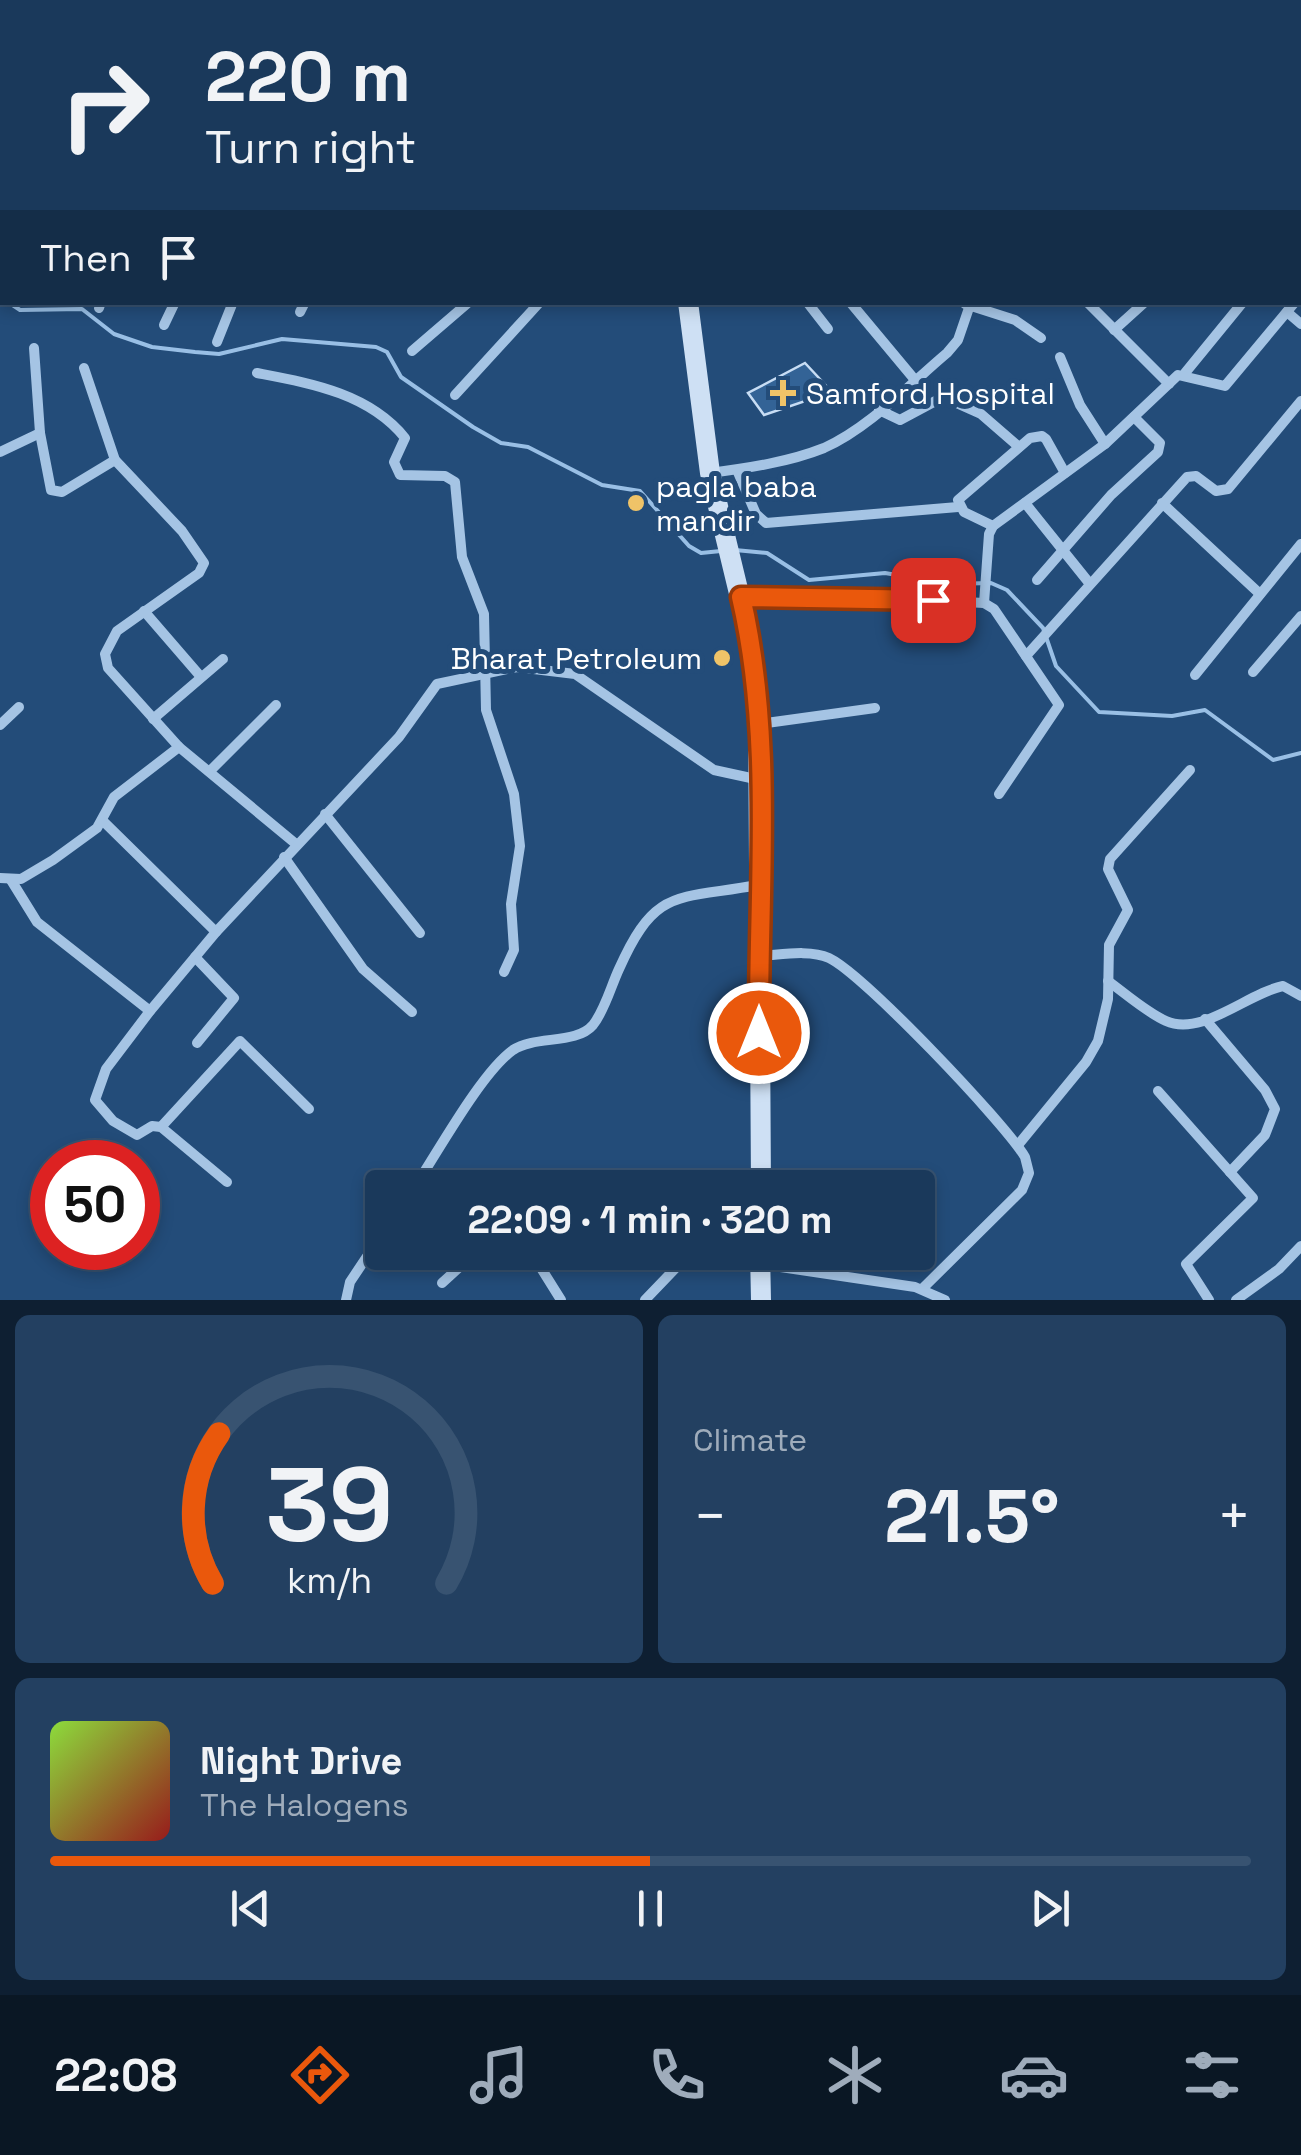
<!DOCTYPE html>
<meta charset="utf-8">
<style>
:root{--surface:#1a395b;--page:#234061;--text:#f1f3f6;--muted:#9facbb;--line:#385371;--accent:#ea580c}
body{margin:0;font-family:"Space Grotesk",sans-serif;background:var(--page);color:var(--text);height:100vh;display:flex;flex-direction:column;font-size:38px;white-space:nowrap}
*{box-sizing:border-box;margin:0}
p{font-size:32px;color:var(--muted)}
.icon{flex:none;width:55px;height:55px;fill:none;stroke:currentColor;stroke-width:2;stroke-linecap:round;stroke-linejoin:round}
.map{position:relative;height:1300px;overflow:hidden}
.panel{display:flex;flex-direction:column;gap:15px;padding:15px;background:#0e1f32;flex:1}
.panel>*{flex:none}
.banner{position:absolute;left:0px;top:0px;width:1302px;height:305px;box-shadow:0 5px 15px #0003,0 0 0 2px var(--line);background:#1a395b;color:var(--text);overflow:hidden}
.speed{position:absolute;left:30px;top:1140px;display:flex;gap:20px;font-size:50px;font-weight:700;text-align:center}
.speed>*{display:grid;place-content:center;width:130px;height:130px;border-radius:50%;background:var(--surface);box-shadow:0 5px 15px #0003,0 0 0 2px var(--line);line-height:1}
.speed .limit{border:15px solid #d22;background:#fff;color:#111}
.pin{position:absolute;display:grid;place-items:center;width:85px;height:85px;color:#fff;margin:-42px;border-radius:20px;box-shadow:0 5px 15px #0006}
.me{position:absolute;width:110px;margin:-55px;rotate:0deg;stroke-linejoin:round;filter:drop-shadow(0 0 8px #0008)}
.turn{display:flex;align-items:center;gap:35px;height:210px;padding:0 40px;font-size:45px}
.turn .icon{width:130px;height:130px;stroke-width:2.5}
.turn b{display:block;font-size:70px;line-height:85px}
.then{display:flex;align-items:center;height:95px;padding:0 40px;background:#0003;gap:20px;font-size:38px}
.big{font-size:75px;font-weight:700;line-height:1.1}
.panel .widget{flex:1;display:flex;flex-direction:column;justify-content:center;gap:15px;min-width:0;padding:0 35px;border-radius:15px;background:var(--page)}
.panel .dial{align-items:center;gap:0}
.dial svg{height:260px;overflow:visible;fill:none;stroke:var(--line);stroke-width:7;stroke-linecap:round;text-anchor:middle}
.dial text{fill:var(--text);stroke:none}
.song{display:flex;align-items:center;gap:30px}
.cover{width:120px;height:120px;border-radius:15px;background:linear-gradient(135deg,hsl(90 70% 55%),hsl(0 70% 35%))}
.played{height:10px;border-radius:5px;background:linear-gradient(90deg,var(--accent) 50%,var(--line) 50%)}
.keys{display:flex;justify-content:space-around;direction:ltr}
.heat{display:flex;justify-content:space-between;align-items:center;font-size:55px;direction:ltr}
.panel .tiles{flex:1;display:grid;gap:15px;grid-template-columns:1fr 1fr}
.widget:last-child{grid-column:span 2}
.trip{position:absolute;left:365px;top:1170px;width:570px;height:100px;border-radius:10px;background:var(--surface);box-shadow:0 5px 15px #0003,0 0 0 2px var(--line);font-weight:700;line-height:100px;text-align:center}
.tab-bar{display:flex;height:160px;justify-content:space-around;align-items:center;background:#0a1724;color:var(--muted)}
.tab-bar .icon{width:70px;height:70px}
.tab-bar .active{color:var(--accent)}
.tab-bar b{font-size:45px;color:var(--text)}
.map>svg:first-child{display:block}
.lines{fill:none;stroke-linecap:round;stroke-linejoin:round}
.stream{stroke:#99bfe5;stroke-width:4}
.building{fill:#336396;stroke:#c8ddf4;stroke-width:2.5}
.minor{stroke:#a5c4e4;stroke-width:10}
.secondary{stroke:#cee0f4;stroke-width:20}
.route-casing{stroke:#983908;stroke-width:25}
.route{stroke:#ea580c;stroke-width:18}
.poi-dot{fill:#efc368;stroke:#234c79;stroke-width:4}
.labels{text-anchor:middle;dominant-baseline:central;stroke-width:10;stroke-linejoin:round;paint-order:stroke}
.poi-label{font-size:30px;fill:#fff;stroke:#234c79;text-anchor:start}
</style>
<div class="map">
<svg width="1301" height="1300" viewBox="0 0 1301 1300">
<rect width="100%" height="100%" fill="#234c79"/>
<g class="lines">
<g class="stream">
<polyline points="0,297 2,299"/>
<polyline points="8,302 20,310 82,309 114,334 152,347 195,352 219,354 282,339 376,347 387,352 401,377 473,427 501,443 528,447 602,485 640,491 689,546 701,553 721,551"/>
<polyline points="735,550 767,553 809,580 885,573 949,584 991,583 1007,590 1043,628 1056,666 1099,712 1172,716 1205,710 1273,760 1301,753"/>
</g>
</g>
<polygon class="building" points="805,363 832,392 764,415 748,393"/>
<g class="lines">
<g class="minor">
<polyline points="107,0 108,2"/>
<polyline points="1183,0 1186,2"/>
<polyline points="280,2 282,0"/>
<polyline points="388,2 391,0"/>
<polyline points="865,2 867,0"/>
<polyline points="1031,2 1034,0"/>
<polyline points="1164,2 1168,0"/>
<polyline points="1206,2 1209,0"/>
<polyline points="0,68 2,74"/>
<polyline points="1300,101 1301,101"/>
<polyline points="0,130 2,115"/>
<polyline points="0,192 2,191"/>
<polyline points="1300,204 1301,204"/>
<polyline points="1300,243 1301,244"/>
<polyline points="0,257 2,254"/>
<polyline points="1300,296 1301,295"/>
<polyline points="807,302 828,329"/>
<polyline points="850,302 915,380"/>
<polyline points="1087,302 1169,384"/>
<polyline points="965,304 1015,320 1041,338"/>
<polyline points="99,308 101,302"/>
<polyline points="300,312 305,302"/>
<polyline points="1287,312 1301,324"/>
<polyline points="164,325 175,302"/>
<polyline points="1114,330 1145,302"/>
<polyline points="217,342 233,302"/>
<polyline points="34,348 40,433 51,490 62,492 115,460"/>
<polyline points="412,351 469,302"/>
<polyline points="1060,357 1080,405 1105,444"/>
<polyline points="84,368 115,460 182,531 204,563 199,573 117,631 105,654 108,668 179,747 296,844"/>
<path d="M257 373C309 383 369 393 405 438L394 462 400 475 445 476 455 482 462 557 484 614 486 710 514 794 520 846 511 904 514 950 504 972"/>
<polyline points="1185,373 1243,302"/>
<polyline points="455,395 540,302"/>
<polyline points="879,410 900,420 943,397 981,414 1019,447"/>
<polyline points="0,452 40,433"/>
<polyline points="737,470 756,514 766,523 958,507"/>
<path d="M710 473C748 468 789 462 824 448 869 428 910 384 947 353L958 340 971 302"/>
<polyline points="1025,503 1090,584"/>
<polyline points="1162,503 1260,594"/>
<polyline points="993,526 964,512 958,500 1030,438 1042,436 1046,439 1065,473"/>
<polyline points="1037,580 1111,495 1158,452 1160,443 1134,417"/>
<polyline points="741,597 871,597 984,603 994,609 1059,705 999,794"/>
<polyline points="984,603 989,534 993,526 1105,444 1178,375 1225,386 1295,302"/>
<polyline points="144,611 201,677"/>
<polyline points="1026,656 1187,477 1196,476 1216,491 1228,489 1301,401"/>
<polyline points="1253,672 1301,616"/>
<polyline points="1195,675 1301,544"/>
<polyline points="153,719 223,659"/>
<polyline points="759,724 875,708"/>
<polyline points="0,725 19,707"/>
<polyline points="210,771 276,705"/>
<polyline points="325,814 420,933"/>
<polyline points="102,820 216,932"/>
<polyline points="284,857 363,969 412,1012"/>
<polyline points="0,878 21,879 53,860 97,828 114,797 179,747"/>
<polyline points="11,880 37,922 150,1011"/>
<path d="M759 956C780 955 809 949 829 958 863 974 1004 1122 1025 1157L1029 1173 1022 1190 922 1289"/>
<polyline points="195,957 234,998 197,1043"/>
<path d="M1108 981C1126 994 1146 1012 1166 1021 1202 1037 1248 993 1283 986L1301 996"/>
<polyline points="1205,1019 1265,1090 1275,1109 1265,1135 1230,1172"/>
<polyline points="1158,1091 1253,1198 1186,1264 1209,1300"/>
<polyline points="161,1127 240,1041 309,1109"/>
<polyline points="1018,1145 1086,1062 1098,1041 1108,999 1109,945 1128,910 1108,869 1110,859 1190,770"/>
<polyline points="227,1182 161,1127 152,1126 137,1135 113,1121 95,1100 106,1069 150,1011 216,932 399,737 437,684 517,667 575,674 714,770 760,780"/>
<path d="M414 1188C438 1152 481 1073 513 1050 535 1035 576 1045 593 1025 605 1010 611 986 619 969 656 886 677 900 758 885"/>
<polyline points="531,1252 561,1300"/>
<polyline points="760,1264 915,1287 945,1300"/>
<polyline points="442,1283 476,1252"/>
<polyline points="346,1300 350,1282 382,1234"/>
<polyline points="645,1300 691,1252"/>
<polyline points="1236,1300 1279,1269 1301,1246"/>
</g>
<g class="secondary">
<polyline points="650,0 651,2"/>
<polyline points="723,2 724,0"/>
<polyline points="688,302 710,473 750,639 758,701 761,1188"/>
<polyline points="760,1252 761,1300"/>
</g>
</g>
<g class="lines">
<defs>
<path id="route" d="M759 1033C758 889 774 738 741 597L933 600"/>
</defs>
<use href="#route" class="route-casing"/>
<use href="#route" class="route"/>
</g>
<g class="poi-dot">
<path d="M778 378h10v10h10v10h-10v10h-10v-10h-10v-10h10z"/>
<circle cx="636" cy="503" r="10"/>
<circle cx="722" cy="658" r="10"/>
</g>
<g class="labels">
<g class="poi-label">
<text x="806" y="393">Samford Hospital</text>
<text x="656" y="486">pagla baba<tspan x="656" dy="34">mandir</tspan></text>
<text x="702" y="658" text-anchor="end">Bharat Petroleum</text>
</g>
</g>
</svg>
<div class="speed"><div class="limit">50</div></div>
<div class="pin" style="left:933px;top:600px;background:#d93025"><svg class="icon" aria-label="arrive" viewBox="0 0 24 24"><path d="M6 21V4h12l-3 4 3 4H6"/></svg></div>
<svg class="me" style="left:759px;top:1033px" viewBox="-20 -20 40 40"><circle r="17" fill="#ea580c" stroke="#fff" stroke-width="3"/><path d="M0-11L8 9 0 5-8 9z" fill="#fff"/></svg>
<div class="trip">22:09 · 1 min · 320 m</div>
<div class="banner">
<div class="turn"><svg class="icon" aria-label="right" viewBox="0 0 24 24"><path d="M7 20v-9h11M14 6l5 5-5 5"/></svg><div><b>220 m</b>Turn right</div></div>
<div class="then">Then<svg class="icon" aria-label="arrive" viewBox="0 0 24 24"><path d="M6 21V4h12l-3 4 3 4H6"/></svg></div>
</div>
</div>
<section class="panel">
<div class="tiles">
<div class="widget dial"><svg viewBox="0 0 100 80">
<path d="M14 69A42 42 0 1 1 86 69"/>
<path d="M14 69A42 42 0 0 1 16 23" stroke="#ea580c"/>
<text x="50" y="56" font-size="32" font-weight="700">39</text>
<text x="50" y="72" font-size="11">km/h</text>
</svg></div>
<div class="widget"><p>Climate</p>
<div class="heat"><a>−</a><b class="big">21.5°</b><a>+</a></div>
</div>
<div class="widget">
<div class="song"><i class="cover"></i><div><b>Night Drive</b><p>The Halogens</p></div></div>
<div class="played"></div>
<div class="keys"><svg class="icon" aria-label="previous" viewBox="0 0 24 24"><path d="M18 5L8 12l10 7zM5 5v14"/></svg><svg class="icon" aria-label="pause" viewBox="0 0 24 24"><path d="M8 5v14M16 5v14"/></svg><svg class="icon" aria-label="next" viewBox="0 0 24 24"><path d="M6 5l10 7-10 7zM19 5v14"/></svg></div>
</div>
</div>
</section>
<nav class="tab-bar">
<b>22:08</b>
<svg class="icon active" aria-label="directions" viewBox="0 0 24 24"><path d="M12 3l9 9-9 9-9-9zM9 14v-3h6M13 9l2 2-2 2"/></svg>
<svg class="icon" aria-label="music" viewBox="0 0 24 24"><path d="M9 18V5l10-2v13"/><circle cx="6" cy="18" r="3"/><circle cx="16" cy="16" r="3"/></svg>
<svg class="icon" aria-label="phone" viewBox="0 0 24 24"><path d="M5 4h4l2 5-3 2q2 4 5 5l2-3 5 2v4C11 20 4 13 5 4z"/></svg>
<svg class="icon" aria-label="climate" viewBox="0 0 24 24"><path d="M12 3v18M4 7l16 10M4 17L20 7"/></svg>
<svg class="icon" aria-label="car" viewBox="0 0 24 24"><path d="M5 17H2v-5l4-1 3-4h7l3 4 3 1v5h-3M9 17h6M6 11h13"/><circle cx="7" cy="17" r="2"/><circle cx="17" cy="17" r="2"/></svg>
<svg class="icon" aria-label="filters" viewBox="0 0 24 24"><path d="M4 7h16M4 17h16"/><circle cx="9" cy="7" r="2"/><circle cx="15" cy="17" r="2"/></svg>
</nav>
